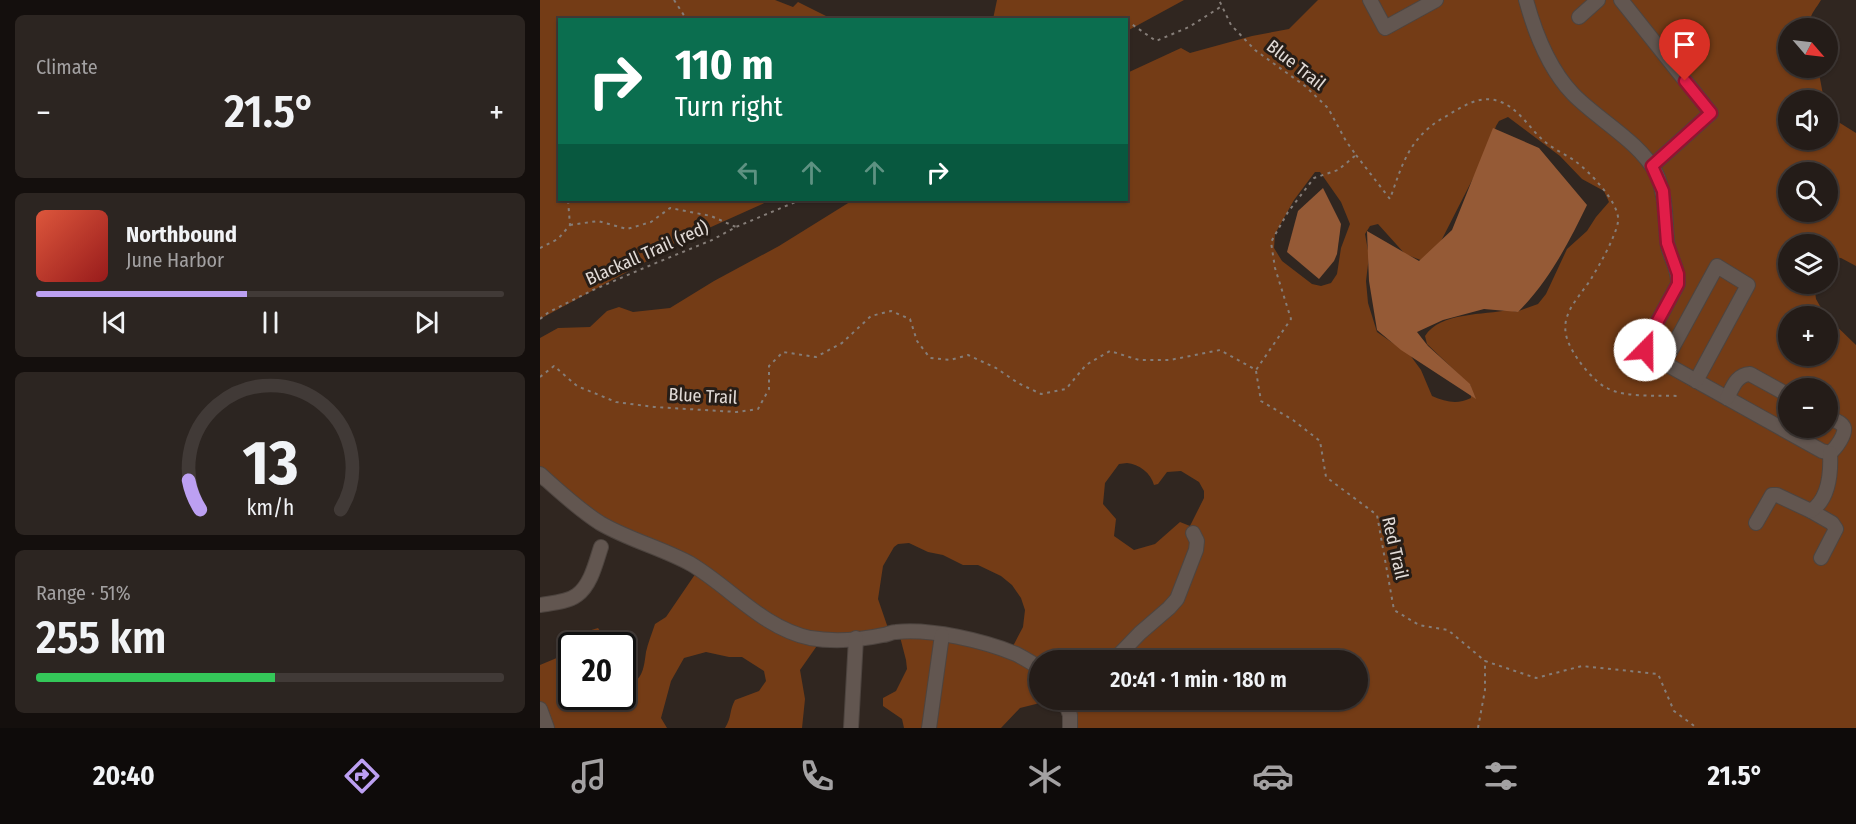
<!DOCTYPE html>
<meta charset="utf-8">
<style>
:root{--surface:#241c18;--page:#2c2521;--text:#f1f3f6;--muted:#a3a1a2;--line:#413a37;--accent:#bca0f2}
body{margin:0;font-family:"Fira Sans Condensed",sans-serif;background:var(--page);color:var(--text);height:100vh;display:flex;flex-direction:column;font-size:22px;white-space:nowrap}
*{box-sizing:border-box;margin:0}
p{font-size:20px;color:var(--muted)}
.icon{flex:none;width:33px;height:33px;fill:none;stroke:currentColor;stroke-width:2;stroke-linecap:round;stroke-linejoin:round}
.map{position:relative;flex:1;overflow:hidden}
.sheet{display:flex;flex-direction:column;gap:15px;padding:15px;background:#140f0d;width:540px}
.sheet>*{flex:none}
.top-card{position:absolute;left:18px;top:18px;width:570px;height:183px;border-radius:0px;box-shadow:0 2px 4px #0004,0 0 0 2px var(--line);background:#0b6e4f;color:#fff;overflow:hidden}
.needle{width:39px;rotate:118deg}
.tools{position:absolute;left:1238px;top:18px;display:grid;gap:12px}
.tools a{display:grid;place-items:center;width:60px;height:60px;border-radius:50%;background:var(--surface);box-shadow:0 2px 4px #0004,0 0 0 2px var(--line);font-size:30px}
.speed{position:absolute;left:18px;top:632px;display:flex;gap:12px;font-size:30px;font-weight:700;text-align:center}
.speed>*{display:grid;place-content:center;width:78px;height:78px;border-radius:50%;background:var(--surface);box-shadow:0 2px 4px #0004,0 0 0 2px var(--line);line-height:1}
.speed .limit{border:3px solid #111;border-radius:9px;background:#fff;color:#111}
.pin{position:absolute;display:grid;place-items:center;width:51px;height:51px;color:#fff;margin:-62px -26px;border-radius:50% 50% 50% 0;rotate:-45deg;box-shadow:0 0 6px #0007}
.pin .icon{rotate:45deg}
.me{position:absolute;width:66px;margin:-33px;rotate:22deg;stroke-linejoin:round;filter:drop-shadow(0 0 4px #0008)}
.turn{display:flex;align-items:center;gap:21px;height:126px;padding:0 18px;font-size:27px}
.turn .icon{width:78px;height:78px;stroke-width:2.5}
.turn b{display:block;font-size:42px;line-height:51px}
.lanes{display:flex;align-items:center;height:57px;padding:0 18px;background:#0003;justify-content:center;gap:30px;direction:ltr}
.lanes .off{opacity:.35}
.big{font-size:45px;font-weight:600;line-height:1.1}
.sheet .widget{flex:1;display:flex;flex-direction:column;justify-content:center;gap:9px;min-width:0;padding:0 21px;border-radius:9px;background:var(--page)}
.sheet .dial{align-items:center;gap:0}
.dial svg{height:156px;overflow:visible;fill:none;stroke:var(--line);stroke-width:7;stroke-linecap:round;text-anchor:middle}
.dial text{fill:var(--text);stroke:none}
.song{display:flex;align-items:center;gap:18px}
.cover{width:72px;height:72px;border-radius:9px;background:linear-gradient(135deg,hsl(10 70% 55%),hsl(0 70% 35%))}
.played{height:6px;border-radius:3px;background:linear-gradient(90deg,var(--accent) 45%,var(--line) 45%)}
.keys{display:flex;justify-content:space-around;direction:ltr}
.heat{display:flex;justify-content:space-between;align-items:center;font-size:33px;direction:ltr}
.charge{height:9px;border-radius:4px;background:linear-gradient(90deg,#34c759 51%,var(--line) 0)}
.trip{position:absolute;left:489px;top:650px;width:339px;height:60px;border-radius:30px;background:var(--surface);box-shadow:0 2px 4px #0004,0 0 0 2px var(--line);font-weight:600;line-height:60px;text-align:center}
.tabs{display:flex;height:96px;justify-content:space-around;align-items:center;background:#0e0b0a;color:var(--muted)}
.tabs .icon{width:42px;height:42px}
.tabs .on{color:var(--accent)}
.tabs b{font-size:27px;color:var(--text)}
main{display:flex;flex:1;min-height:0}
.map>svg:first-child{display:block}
.forest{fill:#743c16;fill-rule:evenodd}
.water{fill:#955a36}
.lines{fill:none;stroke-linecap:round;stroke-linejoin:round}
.minor-casing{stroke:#4d443f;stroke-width:16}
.path{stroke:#857d78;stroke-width:2;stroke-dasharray:3 4.5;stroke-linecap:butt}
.minor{stroke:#625650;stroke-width:14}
.route-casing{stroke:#92132f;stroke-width:15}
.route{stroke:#e11d48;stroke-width:10}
.labels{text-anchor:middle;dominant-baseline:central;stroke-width:6;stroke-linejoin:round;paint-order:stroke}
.street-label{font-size:18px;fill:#e2dbd7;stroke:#261d17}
</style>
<main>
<section class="sheet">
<div class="widget"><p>Climate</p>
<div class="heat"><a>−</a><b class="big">21.5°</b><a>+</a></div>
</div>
<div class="widget">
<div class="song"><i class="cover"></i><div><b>Northbound</b><p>June Harbor</p></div></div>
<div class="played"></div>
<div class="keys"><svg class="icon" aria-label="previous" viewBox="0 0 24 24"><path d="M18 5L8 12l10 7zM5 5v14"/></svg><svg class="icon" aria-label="pause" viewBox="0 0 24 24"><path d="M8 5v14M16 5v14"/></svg><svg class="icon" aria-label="next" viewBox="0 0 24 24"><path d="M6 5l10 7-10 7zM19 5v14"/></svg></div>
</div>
<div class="widget dial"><svg viewBox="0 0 100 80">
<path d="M14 69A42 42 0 1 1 86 69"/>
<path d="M14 69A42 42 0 0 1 8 54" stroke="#bca0f2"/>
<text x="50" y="56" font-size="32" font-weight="700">13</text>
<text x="50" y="72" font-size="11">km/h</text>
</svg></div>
<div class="widget"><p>Range · 51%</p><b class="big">255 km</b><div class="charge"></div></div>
</section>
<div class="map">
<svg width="1316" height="728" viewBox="0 0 1316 728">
<rect width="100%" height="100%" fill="#302620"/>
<g class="forest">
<polygon points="0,0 235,0 253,7 258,2 286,16 315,17 323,19 20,20 20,200 231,200 131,245 111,259 0,319"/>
<polygon points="457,0 644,0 587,31 586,20 453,19"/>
<path d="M778 0H1281C1276 9 1265 19 1273 28H1248V68H1278L1284 100H1248V140H1287V110L1292 118 1316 133V266L1301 258 1287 257V244H1248V284H1274L1276 299 1285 315 1316 345V728H525V699H818V660H500V699H505L496 704 480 708 461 728H364L362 719 343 706V698L356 691 367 669 366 660 359 633 472 648 483 627 485 610 481 598 472 585 461 576 438 565H423L403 555 388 552 369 543 358 544 354 547 343 566 338 599 349 631 281 640 260 670 265 699 262 728H185C192 717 189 711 195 700L219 691 226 681 224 671 202 657H189L166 652 144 658 131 681 121 718 127 728H0V665L31 652 32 696H82L83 682C103 686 104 666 106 652 108 643 112 633 115 624L126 617 158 570 56 516 0 473V338L18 328 50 327 67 311 79 307 93 312 130 308 174 281 239 246 313 200H586L587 73 641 48 650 53 712 36 749 29ZM968 117 1020 156 1042 179 1064 191 1069 202 1056 217 1047 231 1027 249 1006 294 998 304 976 312 969 310C944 315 900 312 885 336L887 344 931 386V398C917 405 906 402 892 396L881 370 870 355 837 332 828 303 826 281 829 256 825 234 830 226 838 224 865 254 883 261 899 245 950 145 956 126 959 121ZM775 172H780L801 202 810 224 801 248 797 274 791 283 781 286 772 284 742 261 734 248 735 234 754 200ZM1248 172H1287V212H1248ZM1248 316H1287V356H1248ZM1248 388H1287V428H1248ZM587 463C599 464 611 473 614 485L618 484 627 472 641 471 659 482 664 491V498L650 526 640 522 615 544 594 550 574 536 576 519 563 504 565 483 579 464Z"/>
<polygon points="58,628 65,638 65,645 36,645 45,632"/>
</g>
<g class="water">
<path d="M953 128 999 148 1047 205C1028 244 1009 281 978 312L944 309 903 320 877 332 888 346 930 384 936 399 861 350 837 330 829 281 827 231 879 261 912 230Z"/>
<polygon points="783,188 801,224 797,254 794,261 779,279 747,252 758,211"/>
</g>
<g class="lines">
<defs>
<g id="minor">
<polyline points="830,0 845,28 896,0"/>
<path d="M986 0C995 33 1009 69 1033 94 1057 119 1100 142 1116 173 1126 194 1125 217 1127 240 1128 255 1139 267 1138 284L1108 339 1105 350 1108 354 1282 451 1290 453C1295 449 1297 446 1300 441 1310 424 1301 424 1287 416"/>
<polyline points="1081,0 1171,113 1112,166"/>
<polyline points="1039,17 1058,0"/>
<polyline points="1124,363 1177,266 1208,285 1156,381"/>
<path d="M1187 398C1193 387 1196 375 1210 374L1248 395"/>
<path d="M0 474C19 491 38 509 60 523 89 540 122 548 151 564 191 588 223 628 270 638 293 642 320 640 343 635 347 635 351 632 356 632 390 628 445 641 476 654 484 658 492 663 500 668"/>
<polyline points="1271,511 1292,523 1296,529 1281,558"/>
<path d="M1216 523 1232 495H1237L1271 511C1289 499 1291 472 1290 453"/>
<path d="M0 605C12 603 28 602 37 595 51 585 56 562 61 547"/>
<polyline points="574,660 600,633 629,608 637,599 656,550 657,541 653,533"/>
<polyline points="524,699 530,715 530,728"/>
<polyline points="0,709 7,728"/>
<polyline points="311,728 316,638"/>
<polyline points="389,728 402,635"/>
</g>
</defs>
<use href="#minor" class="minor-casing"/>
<g class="path">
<polyline points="134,0 147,20"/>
<polyline points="586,24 590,23 616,41 649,27 682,6"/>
<path d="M816 155 850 199C862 165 869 138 903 118 921 108 939 93 961 102 979 109 990 129 1004 141 1013 149 1025 154 1035 161 1049 171 1081 204 1078 222 1075 238 1060 264 1051 279 1036 302 1015 318 1031 348 1037 360 1054 382 1067 388 1085 398 1118 395 1138 396"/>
<polyline points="30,225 58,221 87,229 111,222 130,208 171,216 196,227"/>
<polyline points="0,248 18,239 30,225 28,200"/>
<polyline points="0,319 9,312 53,290 111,265 172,240 196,227 260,200"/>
<polyline points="716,371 721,401 753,420 780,441 786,477 837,515 854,610 879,625 908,630 945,661"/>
<polyline points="0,377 14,366 37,386 76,402 114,407 197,412 218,409 229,389 229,366 243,352 276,357 302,343 331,316 351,311 370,319 377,341 390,358 410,360 428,355 456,368 478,383 501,394 526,389 546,365 570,351 599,360 630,360 680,350 716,370 751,319 735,268 731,242 748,212 774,178 798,170 816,155 806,141 788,108 765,86 715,50 691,25 679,0"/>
<polyline points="938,728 945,690 945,661 996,678 1042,666 1118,674 1134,711 1157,728"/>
</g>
<use href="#minor" class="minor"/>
</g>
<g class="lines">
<defs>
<polyline id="route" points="1105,350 1108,339 1138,284 1138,274 1127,243 1123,191 1112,166 1171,113 1145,81"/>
</defs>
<use href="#route" class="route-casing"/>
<use href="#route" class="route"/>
</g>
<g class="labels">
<g class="street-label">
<text transform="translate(756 65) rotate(38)">Blue Trail</text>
<text transform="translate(107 253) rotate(-24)">Blackall Trail (red)</text>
<text transform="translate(163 396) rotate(3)">Blue Trail</text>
<text transform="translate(855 548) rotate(77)">Red Trail</text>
</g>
</g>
</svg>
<div class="tools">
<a><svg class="needle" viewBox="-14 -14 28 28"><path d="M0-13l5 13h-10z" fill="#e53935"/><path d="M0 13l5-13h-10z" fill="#a3a1a2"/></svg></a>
<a><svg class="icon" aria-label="sound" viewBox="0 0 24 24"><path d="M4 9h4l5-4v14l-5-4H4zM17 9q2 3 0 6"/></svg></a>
<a><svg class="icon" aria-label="search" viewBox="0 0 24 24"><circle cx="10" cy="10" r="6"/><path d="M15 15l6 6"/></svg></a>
<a><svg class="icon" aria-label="layers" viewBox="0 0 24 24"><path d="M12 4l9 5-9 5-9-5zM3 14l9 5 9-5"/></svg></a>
<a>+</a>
<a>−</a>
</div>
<div class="speed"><div class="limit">20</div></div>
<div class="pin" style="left:1145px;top:81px;background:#d93025"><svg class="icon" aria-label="arrive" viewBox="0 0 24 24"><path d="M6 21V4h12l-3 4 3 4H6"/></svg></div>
<svg class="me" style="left:1105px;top:350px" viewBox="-20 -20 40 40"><circle r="19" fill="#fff"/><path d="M0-13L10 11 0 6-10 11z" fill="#e11d48"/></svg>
<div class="trip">20:41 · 1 min · 180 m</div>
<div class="top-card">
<div class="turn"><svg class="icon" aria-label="right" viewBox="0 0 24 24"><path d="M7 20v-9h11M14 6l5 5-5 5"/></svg><div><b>110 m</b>Turn right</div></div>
<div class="lanes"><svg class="icon off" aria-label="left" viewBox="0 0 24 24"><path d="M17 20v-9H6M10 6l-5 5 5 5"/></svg><svg class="icon off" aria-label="ahead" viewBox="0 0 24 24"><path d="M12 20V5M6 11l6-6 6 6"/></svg><svg class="icon off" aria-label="ahead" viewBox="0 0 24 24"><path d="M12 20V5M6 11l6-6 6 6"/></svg><svg class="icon" aria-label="right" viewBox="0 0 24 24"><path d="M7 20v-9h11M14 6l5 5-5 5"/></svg></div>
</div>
</div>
</main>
<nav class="tabs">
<b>20:40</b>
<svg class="icon on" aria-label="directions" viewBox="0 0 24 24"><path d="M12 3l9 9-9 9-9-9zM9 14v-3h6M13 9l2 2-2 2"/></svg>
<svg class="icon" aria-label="music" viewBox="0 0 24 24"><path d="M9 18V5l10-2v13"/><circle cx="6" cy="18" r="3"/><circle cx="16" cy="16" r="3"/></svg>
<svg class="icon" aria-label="phone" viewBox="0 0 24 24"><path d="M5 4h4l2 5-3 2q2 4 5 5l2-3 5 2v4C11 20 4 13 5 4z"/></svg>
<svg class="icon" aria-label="climate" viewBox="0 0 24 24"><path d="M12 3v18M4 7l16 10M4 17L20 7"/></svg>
<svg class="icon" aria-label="car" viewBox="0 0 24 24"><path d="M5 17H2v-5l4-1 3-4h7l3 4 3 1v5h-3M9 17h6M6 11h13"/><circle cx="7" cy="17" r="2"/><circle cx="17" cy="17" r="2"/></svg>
<svg class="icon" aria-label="filters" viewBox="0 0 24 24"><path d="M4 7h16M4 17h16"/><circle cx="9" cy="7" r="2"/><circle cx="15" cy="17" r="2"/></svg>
<b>21.5°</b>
</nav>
